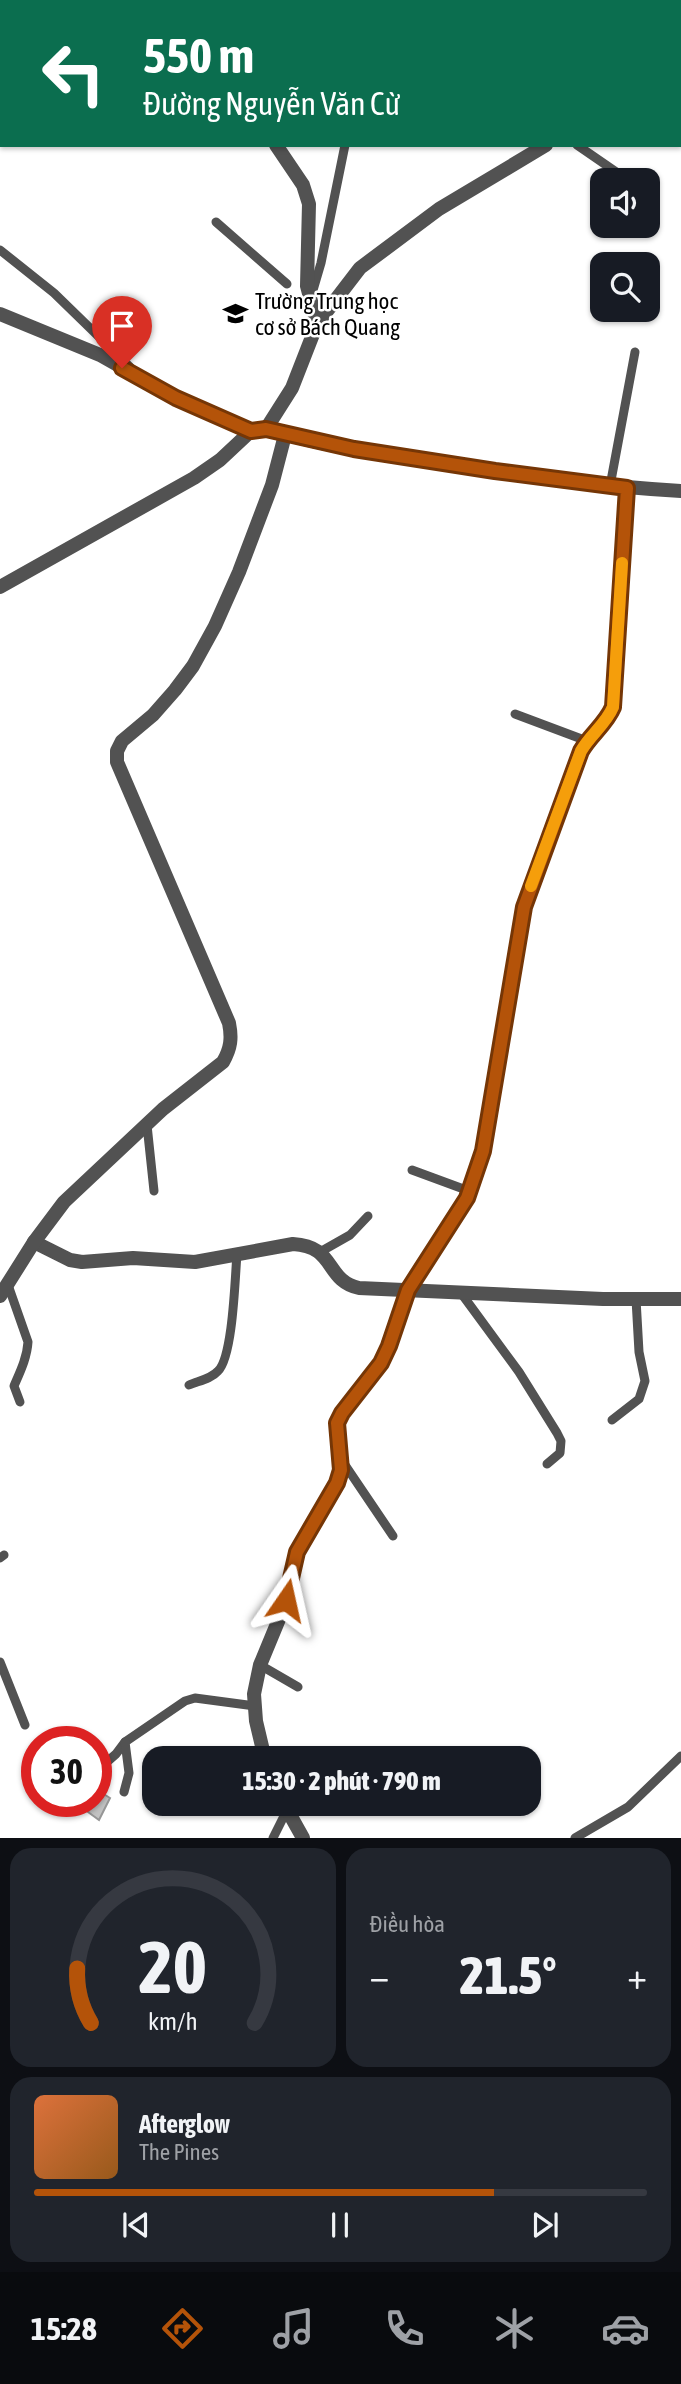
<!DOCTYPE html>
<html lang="vi">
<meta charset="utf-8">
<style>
:root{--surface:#171b24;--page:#20242c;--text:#f1f3f6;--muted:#9ea1a6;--line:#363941;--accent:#b45309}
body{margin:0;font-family:"Asap Condensed",sans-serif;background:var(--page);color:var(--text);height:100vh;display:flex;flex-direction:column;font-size:26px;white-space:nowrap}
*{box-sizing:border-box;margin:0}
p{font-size:23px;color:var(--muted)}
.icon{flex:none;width:38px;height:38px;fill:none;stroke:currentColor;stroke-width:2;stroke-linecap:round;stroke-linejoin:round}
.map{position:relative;height:1838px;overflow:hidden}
.details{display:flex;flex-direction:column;gap:10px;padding:10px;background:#0d0f14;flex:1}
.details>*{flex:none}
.top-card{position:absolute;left:0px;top:0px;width:682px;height:147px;box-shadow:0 2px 5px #0004;background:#0b6e4f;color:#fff;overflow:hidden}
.tools{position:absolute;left:590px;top:168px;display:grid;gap:14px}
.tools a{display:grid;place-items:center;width:70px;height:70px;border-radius:14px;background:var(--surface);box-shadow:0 2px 5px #0004;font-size:35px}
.speed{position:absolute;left:21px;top:1726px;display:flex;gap:14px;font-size:35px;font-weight:700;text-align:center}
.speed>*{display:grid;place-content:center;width:91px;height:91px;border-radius:50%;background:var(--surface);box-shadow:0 2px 5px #0004;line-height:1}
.speed .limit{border:10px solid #d22;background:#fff;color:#111}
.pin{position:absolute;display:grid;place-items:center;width:60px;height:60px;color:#fff;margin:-72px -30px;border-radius:50% 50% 50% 0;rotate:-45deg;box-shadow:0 0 7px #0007}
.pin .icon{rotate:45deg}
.me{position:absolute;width:77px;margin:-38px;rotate:11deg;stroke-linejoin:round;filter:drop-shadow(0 0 5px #0008)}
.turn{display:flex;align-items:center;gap:24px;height:147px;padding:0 28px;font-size:32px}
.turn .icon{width:91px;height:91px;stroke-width:2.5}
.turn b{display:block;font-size:49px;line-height:60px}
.big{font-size:52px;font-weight:800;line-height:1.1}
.details .widget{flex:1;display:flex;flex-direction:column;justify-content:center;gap:10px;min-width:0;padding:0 24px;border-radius:21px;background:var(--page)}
.details .dial{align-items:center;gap:0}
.dial svg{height:182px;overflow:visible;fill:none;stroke:var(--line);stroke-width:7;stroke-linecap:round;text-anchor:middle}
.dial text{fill:var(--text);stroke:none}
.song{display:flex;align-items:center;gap:21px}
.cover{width:84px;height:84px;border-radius:10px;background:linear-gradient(135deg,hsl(20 70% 55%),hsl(30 70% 35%))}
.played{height:7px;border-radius:4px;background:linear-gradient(90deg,var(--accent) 75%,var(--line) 75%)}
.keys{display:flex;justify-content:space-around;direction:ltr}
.heat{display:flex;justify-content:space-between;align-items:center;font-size:38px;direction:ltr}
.details .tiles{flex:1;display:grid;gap:10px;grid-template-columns:1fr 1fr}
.widget:last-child{grid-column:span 2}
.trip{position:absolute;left:142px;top:1746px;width:399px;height:70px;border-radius:21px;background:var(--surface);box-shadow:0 2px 5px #0004;font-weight:800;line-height:70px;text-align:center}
.tabs{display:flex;height:112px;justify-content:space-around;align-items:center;background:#090b0e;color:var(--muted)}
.tabs .icon{width:49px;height:49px}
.tabs .on{color:var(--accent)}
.tabs b{font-size:32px;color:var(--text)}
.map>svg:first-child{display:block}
.building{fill:#c2c2c2;stroke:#969696;stroke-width:2}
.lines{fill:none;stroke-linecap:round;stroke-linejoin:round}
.service{stroke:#525252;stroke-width:9}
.minor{stroke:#525252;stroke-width:14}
.tertiary{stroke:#525252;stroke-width:14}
.route-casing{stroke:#753606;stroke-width:18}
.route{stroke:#b45309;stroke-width:12}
.slow{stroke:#f59e0b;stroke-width:12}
.labels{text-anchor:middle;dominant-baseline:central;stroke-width:5;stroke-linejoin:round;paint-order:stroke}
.poi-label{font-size:23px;fill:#000;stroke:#fff;text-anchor:start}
</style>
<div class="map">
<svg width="681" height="1838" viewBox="0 0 681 1838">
<rect width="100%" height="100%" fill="#fff"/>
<polygon class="building" points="99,1791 110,1798 99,1820 88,1812 94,1801 96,1801"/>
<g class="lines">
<g class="service">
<polyline points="374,2 374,0"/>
<polyline points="577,145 622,176"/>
<polyline points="216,222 287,284"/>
<polyline points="0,250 54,293 130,367"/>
<polyline points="311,297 321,263 345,145"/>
<polyline points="610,486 635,352"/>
<polyline points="515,714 587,741"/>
<polyline points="147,1125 154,1191"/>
<polyline points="412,1170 469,1191"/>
<polyline points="320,1252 350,1235 368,1216"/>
<path d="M8 1285 28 1342C27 1358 20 1372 14 1386L20 1402"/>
<polyline points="461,1293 519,1372 557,1433 561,1441 560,1453 547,1464"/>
<path d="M189 1385C198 1381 211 1379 218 1371 233 1357 235 1277 237 1254"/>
<polyline points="612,1420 639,1399 645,1381 639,1352 636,1299"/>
<polyline points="343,1462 393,1536"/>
<polyline points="0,1558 4,1555"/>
<polyline points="0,1662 25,1725"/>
<polyline points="260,1665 298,1687"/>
<polyline points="96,1762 108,1761 116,1754 125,1742 185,1701 195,1698 255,1706"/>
<polyline points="124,1792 129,1773 125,1742"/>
<polyline points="273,1838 287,1810"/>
<polyline points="575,1838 628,1807 681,1756"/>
</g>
<g class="minor">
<polyline points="238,0 238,2"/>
<polyline points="659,2 661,0"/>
<polyline points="276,145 303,185 309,204 307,286 317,324"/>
<polyline points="266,429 292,388 317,324 360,268 439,209 546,145"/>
<polyline points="0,587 194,478 220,460 251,431"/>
<path d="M34 1242 70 1260 82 1262 133 1258 195 1262 293 1244C336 1246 325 1281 359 1288L603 1299H681"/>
<path d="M0 1296 34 1242 64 1202 163 1109 223 1062C231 1048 232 1038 229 1023L117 762V751L122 741 153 715 175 690 193 666 215 626 239 572 272 485 285 435"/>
<path d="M265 1759 256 1721 254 1694 260 1665 284 1607 297 1552 337 1483 341 1470 337 1423 342 1413 381 1363 408 1290 467 1198 483 1151 524 907 581 751C590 735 606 724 613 707L627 488"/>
<polyline points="284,1804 303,1838"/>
</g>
<path class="tertiary" d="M0 314 100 355 176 398 251 431 266 429C330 448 398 457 464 467 536 477 608 487 681 491"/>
</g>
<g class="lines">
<defs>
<path id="route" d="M122 368 176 398 251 431 266 429 354 449 495 471 627 488 613 707C606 724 590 735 581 751L524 907 483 1151 467 1198 408 1290 389 1346 381 1363 342 1413 337 1423 341 1470 337 1483 297 1552 286 1600"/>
</defs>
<use href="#route" class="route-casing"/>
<use href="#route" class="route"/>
<path class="slow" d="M531 886 581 751C590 735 606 724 613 707L622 563"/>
</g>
<defs>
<symbol id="school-bare" viewBox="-9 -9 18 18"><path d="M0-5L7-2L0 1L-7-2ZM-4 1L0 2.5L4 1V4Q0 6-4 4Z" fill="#000" stroke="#fff" stroke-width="2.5" paint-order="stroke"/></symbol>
</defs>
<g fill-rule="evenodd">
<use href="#school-bare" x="218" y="296" width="35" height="35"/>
</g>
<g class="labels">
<g class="poi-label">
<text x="255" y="301">Trường Trung học<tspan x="255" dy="26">cơ sở Bách Quang</tspan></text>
</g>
</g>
</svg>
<div class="tools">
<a><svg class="icon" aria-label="sound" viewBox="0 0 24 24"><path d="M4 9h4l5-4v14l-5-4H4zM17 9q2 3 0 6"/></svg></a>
<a><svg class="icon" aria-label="search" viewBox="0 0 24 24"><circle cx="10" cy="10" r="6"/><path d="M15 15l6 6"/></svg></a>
</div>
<div class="speed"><div class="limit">30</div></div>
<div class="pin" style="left:122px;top:368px;background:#d93025"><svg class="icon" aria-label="arrive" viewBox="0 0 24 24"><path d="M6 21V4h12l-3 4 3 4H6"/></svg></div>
<svg class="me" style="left:286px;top:1600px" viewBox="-20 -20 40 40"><path d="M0-17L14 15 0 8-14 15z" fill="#b45309" stroke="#fff" stroke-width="4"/></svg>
<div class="trip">15:30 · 2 phút · 790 m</div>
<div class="top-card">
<div class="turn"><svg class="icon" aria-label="left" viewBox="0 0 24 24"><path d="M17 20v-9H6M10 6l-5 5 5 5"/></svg><div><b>550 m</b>Đường Nguyễn Văn Cừ</div></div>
</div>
</div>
<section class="details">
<div class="tiles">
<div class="widget dial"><svg viewBox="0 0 100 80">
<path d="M14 69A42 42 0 1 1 86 69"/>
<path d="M14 69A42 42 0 0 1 8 45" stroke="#b45309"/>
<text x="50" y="56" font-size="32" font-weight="700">20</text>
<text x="50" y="72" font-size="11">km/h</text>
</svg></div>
<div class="widget"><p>Điều hòa</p>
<div class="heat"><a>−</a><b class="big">21.5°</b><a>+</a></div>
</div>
<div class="widget">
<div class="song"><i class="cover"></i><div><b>Afterglow</b><p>The Pines</p></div></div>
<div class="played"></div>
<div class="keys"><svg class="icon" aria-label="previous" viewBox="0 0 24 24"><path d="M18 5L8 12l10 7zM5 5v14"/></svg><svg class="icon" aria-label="pause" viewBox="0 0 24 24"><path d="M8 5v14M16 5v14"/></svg><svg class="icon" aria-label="next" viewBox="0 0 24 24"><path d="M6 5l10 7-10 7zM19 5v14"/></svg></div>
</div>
</div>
</section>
<nav class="tabs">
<b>15:28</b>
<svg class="icon on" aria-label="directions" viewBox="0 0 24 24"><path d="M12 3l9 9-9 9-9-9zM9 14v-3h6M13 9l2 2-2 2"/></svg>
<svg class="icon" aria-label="music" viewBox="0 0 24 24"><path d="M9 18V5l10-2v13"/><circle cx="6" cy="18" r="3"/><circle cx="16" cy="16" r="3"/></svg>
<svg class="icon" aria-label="phone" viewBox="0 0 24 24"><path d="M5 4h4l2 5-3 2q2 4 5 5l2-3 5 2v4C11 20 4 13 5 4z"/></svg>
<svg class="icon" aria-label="climate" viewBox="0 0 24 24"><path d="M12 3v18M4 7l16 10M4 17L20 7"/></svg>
<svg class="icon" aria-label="car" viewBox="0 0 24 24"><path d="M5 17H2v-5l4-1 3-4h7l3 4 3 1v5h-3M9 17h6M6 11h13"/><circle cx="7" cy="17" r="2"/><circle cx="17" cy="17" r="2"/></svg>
</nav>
